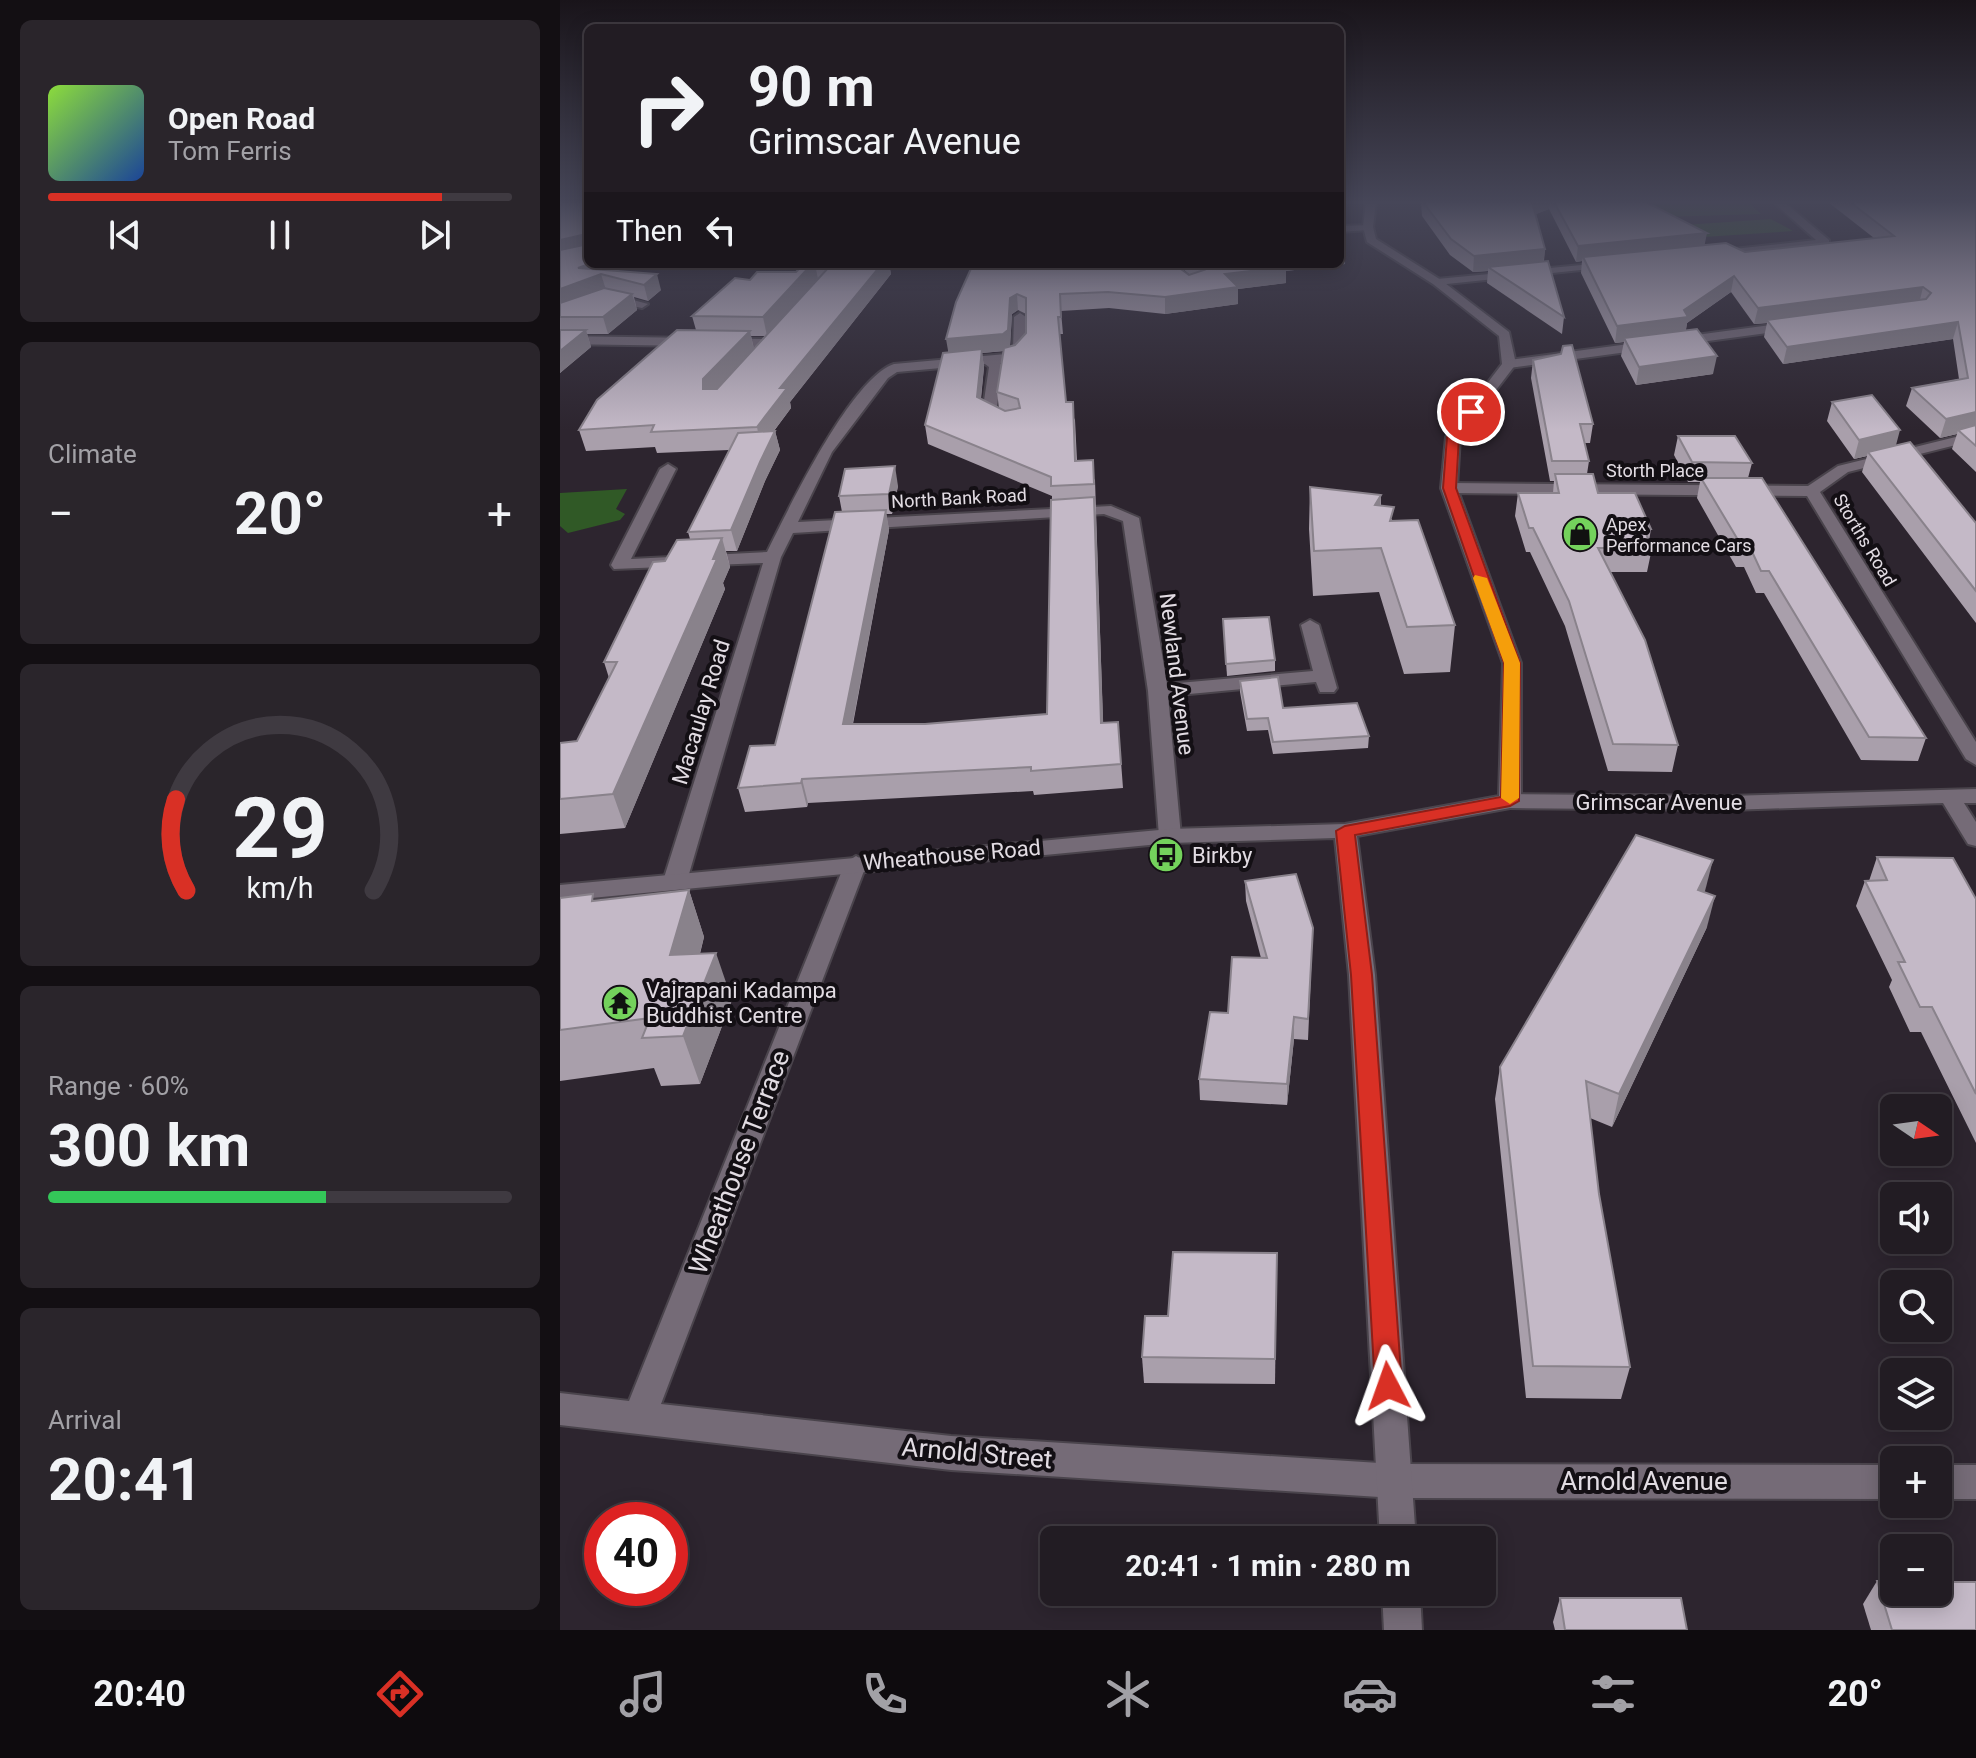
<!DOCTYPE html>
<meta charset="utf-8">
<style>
:root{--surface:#221c23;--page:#2a252b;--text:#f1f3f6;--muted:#a2a1a6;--line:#3f3a41;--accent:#d93025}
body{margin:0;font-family:Roboto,sans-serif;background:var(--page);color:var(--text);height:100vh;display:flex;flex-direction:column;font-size:30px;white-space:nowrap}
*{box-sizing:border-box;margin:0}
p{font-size:26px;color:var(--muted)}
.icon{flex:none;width:44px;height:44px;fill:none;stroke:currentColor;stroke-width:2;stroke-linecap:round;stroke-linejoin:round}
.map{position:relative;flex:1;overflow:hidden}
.drawer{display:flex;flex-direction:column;gap:20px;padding:20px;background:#130f13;width:560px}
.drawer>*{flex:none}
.top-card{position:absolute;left:24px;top:24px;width:760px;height:244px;border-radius:12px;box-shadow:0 4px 20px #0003,0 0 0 2px var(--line);background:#221c23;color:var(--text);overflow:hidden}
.needle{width:52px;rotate:103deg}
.fabs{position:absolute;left:1320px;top:1094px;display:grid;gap:16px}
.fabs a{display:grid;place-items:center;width:72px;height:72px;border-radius:12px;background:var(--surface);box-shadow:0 4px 20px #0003,0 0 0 2px var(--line);font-size:40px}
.speed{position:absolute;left:24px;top:1502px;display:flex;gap:16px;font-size:40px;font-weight:700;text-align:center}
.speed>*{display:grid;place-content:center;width:104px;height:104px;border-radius:50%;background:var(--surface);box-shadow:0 4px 20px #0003,0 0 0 2px var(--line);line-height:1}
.speed .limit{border:12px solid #d22;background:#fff;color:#111}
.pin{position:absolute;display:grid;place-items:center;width:68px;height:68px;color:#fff;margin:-34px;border:4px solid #fff;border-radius:50%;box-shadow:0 2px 8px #0007}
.me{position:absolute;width:88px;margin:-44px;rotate:356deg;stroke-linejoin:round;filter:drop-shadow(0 0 6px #0008)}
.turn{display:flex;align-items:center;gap:28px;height:168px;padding:0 32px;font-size:36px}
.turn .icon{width:104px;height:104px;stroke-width:2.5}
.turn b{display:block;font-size:56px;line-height:68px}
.then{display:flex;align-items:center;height:76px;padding:0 32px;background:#0003;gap:16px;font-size:30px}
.big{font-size:60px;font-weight:700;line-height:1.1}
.drawer .tile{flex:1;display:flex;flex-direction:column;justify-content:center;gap:12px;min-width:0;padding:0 28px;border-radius:12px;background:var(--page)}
.drawer .dial{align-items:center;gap:0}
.dial svg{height:208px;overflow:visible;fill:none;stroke:var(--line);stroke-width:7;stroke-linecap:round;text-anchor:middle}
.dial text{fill:var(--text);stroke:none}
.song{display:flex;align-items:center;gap:24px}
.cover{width:96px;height:96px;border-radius:12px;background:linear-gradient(135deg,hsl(90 70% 55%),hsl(220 70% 35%))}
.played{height:8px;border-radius:4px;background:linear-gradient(90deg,var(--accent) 85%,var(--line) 85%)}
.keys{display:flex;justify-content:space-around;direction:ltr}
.heat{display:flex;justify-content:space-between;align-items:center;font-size:44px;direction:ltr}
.charge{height:12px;border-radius:6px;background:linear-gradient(90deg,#34c759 60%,var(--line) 0)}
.trip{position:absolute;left:480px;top:1526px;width:456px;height:80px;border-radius:12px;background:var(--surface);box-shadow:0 4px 20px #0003,0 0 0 2px var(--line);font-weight:700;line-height:80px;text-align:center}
.dock{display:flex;height:128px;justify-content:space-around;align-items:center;background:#0e0b0e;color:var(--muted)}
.dock .icon{width:56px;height:56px}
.dock .current{color:var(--accent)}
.dock b{font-size:36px;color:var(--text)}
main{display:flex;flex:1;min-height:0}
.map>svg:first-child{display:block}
.green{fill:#305926}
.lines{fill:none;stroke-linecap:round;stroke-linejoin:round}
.minor-casing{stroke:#4a444c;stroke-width:4}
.tertiary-casing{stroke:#4a444c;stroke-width:4}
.minor{fill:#756b77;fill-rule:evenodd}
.tertiary{fill:#756b77;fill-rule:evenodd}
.wall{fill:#a99fab;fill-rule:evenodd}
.shaded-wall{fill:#89828b}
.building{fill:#c4b9c7;stroke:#89828b;stroke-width:2}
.route{fill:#d93025;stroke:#8d1f18;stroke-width:2}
.slow{fill:#f59e0b}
.labels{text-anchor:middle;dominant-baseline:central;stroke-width:8;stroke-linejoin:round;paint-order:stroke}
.far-street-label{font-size:18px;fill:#e2dce3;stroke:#130f14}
.far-poi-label{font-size:18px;fill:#e2dce3;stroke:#130f14;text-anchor:start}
.street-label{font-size:22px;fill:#e2dce3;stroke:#130f14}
.poi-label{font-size:22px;fill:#e2dce3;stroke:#130f14;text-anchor:start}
.near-street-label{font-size:26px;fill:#e2dce3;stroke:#130f14}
</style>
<main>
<section class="drawer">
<div class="tile">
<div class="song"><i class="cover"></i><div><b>Open Road</b><p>Tom Ferris</p></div></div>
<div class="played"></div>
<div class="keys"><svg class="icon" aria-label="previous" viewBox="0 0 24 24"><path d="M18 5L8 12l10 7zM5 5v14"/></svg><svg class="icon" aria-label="pause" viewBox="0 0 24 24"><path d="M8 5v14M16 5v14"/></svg><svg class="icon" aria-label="next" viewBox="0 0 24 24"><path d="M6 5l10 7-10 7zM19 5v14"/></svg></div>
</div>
<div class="tile"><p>Climate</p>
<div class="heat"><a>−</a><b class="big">20°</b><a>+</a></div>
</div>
<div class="tile dial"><svg viewBox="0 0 100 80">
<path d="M14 69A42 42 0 1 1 86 69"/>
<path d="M14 69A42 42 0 0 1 10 34" stroke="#d93025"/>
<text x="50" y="56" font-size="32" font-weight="700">29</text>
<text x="50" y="72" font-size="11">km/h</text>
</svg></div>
<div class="tile"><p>Range · 60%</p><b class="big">300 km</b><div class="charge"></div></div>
<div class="tile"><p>Arrival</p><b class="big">20:41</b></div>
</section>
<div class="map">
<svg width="1416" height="1630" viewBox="0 0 1416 1630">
<rect width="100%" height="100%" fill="#2d252f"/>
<g class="green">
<polygon points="1084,202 1188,202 1201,214 1100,217"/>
<polygon points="1211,219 1233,231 1144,237 1124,225"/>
<polygon points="67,489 56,509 65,514 60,520 8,533 0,526 0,493"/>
</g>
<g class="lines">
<defs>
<g id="minor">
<polygon points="1213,202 1224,202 1269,240 1269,244 1151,256 1155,251 1256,240"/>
<polygon points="812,225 808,230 780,232 780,226"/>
<polygon points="1053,262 1049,267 877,285 871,282 877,279"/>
<polygon points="47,293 88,304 82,308 48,301 0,318 0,310"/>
<path d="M460 313 466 317 465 350 455 361 440 363 443 366 436 412 451 417V423H441L422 414 429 367 425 364 337 372 328 378 272 452 238 522 551 506 579 518 607 684 753 671 741 625 750 620 759 625 777 688 774 692H760L756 682 608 696 621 836 618 841H602L599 836 588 691 563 521 544 514 233 533 221 557 127 881 115 889 107 886 103 881 203 563 54 569 51 565 100 469 108 464 116 469 71 559 207 552C228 510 291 378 334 364L446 354 453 349 454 317Z"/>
<polygon points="1233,322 1237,323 1237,329 949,368 942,364 949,360"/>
<polygon points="220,326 230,329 211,347 0,344 0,336 208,339"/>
<polygon points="1416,432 1416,440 1288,472 1260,492 1416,742 1416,765 1406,759 1247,496 889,493 881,488 889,483 1248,486 1278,466"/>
<polygon points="1416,789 1416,803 1404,803 1416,822 1416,846 1408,844 1383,803 1169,810 950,808 939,801 950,794 1169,796"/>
<polygon points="296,856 307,863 101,1404 391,1436 835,1464 1334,1465 1334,1499 835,1498 391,1470 0,1425 0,1393 69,1401 285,863"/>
<rect x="1378" y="1465" width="38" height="34"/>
</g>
<g id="tertiary">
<polygon points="806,202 816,202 813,227 816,239 881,280 949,332 956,364 900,437 897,488 961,663 961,801 950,808 797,836 815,975 856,1540 820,1540 789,975 775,838 610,843 0,901 0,885 610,829 785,824 939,796 943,663 881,488 886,437 942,364 939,336 873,284 807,242 803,227"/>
<polygon points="822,1592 860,1592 862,1630 824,1630"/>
</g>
</defs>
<use href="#minor" class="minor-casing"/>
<use href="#tertiary" class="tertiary-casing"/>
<use href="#minor" class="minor"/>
<use href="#tertiary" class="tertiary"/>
</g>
<g class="wall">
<polygon points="0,202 28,264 76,264 57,271 101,290 88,301 74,297 77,310 48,334 27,334 31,347 0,373"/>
<polygon points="861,202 1086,202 1145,245 1185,252 1314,238 1268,202 1416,202 1416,472 1392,449 1397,434 1380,438 1346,406 1352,388 1399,379 1393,339 1223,364 1204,337 1207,323 1194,324 1171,292 1127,323 1126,330 1153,374 1076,385 1061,356 1064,342 1055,343 1021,273 1022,261 1016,262 989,209 976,214 985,249 984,261 1004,317 1002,334 927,283 928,271 913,272 890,255 862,216"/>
<path d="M785 248V264L726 271V283L678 289V304L605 314 549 308 501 311 503 334H499L506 402 515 420 517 461 535 480 543 723 558 722 563 788 474 795 473 791 248 803 247 807 185 812 178 788 215 745 282 512 279 496 338 486 332 514H326L329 530 293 724H365L487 714 492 496 368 444 365 425 388 352 413 264 629 275H630L617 264H780ZM458 310 466 314V333L455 345 450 346 452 314ZM443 351 437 392 439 408 421 399 424 367 422 353Z"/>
<path d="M244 264H329L331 274 230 402 231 408 214 431H215L220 450 205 481 177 551H166L170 567 163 583 165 589 65 828 0 834V743L17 741 49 678 44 662 105 561 130 539 128 532 169 450 97 453 95 447 26 451 19 430 136 330 132 316 190 280 236 272ZM191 336H205L194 349Z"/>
<polygon points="973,360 1033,424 1030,443 1024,443 1029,461 1027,474 1038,493 1091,529 1089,541 1092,548 1087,572 1050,572 1118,745 1112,772 1048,771 1005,626 970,552 966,552 955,516 958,493 993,493 994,481 990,481 971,378"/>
<polygon points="1272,402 1336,445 1416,523 1416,623 1302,472 1307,456 1294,459 1267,421"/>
<polygon points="1118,436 1192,463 1188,478 1366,738 1358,761 1301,760 1204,593 1196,593 1184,567 1176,567 1137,498 1140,482 1128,482 1114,455"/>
<polygon points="750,487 821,495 821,506 833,521 895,625 890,672 844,674 819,592 753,596 749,529"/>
<polygon points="663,619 715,660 715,671 667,676"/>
<polygon points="680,681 723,708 809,736 808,748 713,754 708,730 687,731 680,692"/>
<polygon points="1317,857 1416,899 1416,1143 1361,1032 1350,1032 1329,987 1332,980 1296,906 1305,881 1309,881"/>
<polygon points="685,881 753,928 748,1040 734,1039 727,1105 640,1100 639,1079 668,1013 701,958 686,901"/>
<polygon points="129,890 144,937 140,954 172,1000 140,1084 101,1086 94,1068 0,1081 0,898 35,901"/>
<polygon points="1147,927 1052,1127 1030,1118 1039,1194 1070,1367 1061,1399 966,1398 935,1099 940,1067"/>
<polygon points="717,1253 715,1384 584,1383 582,1357 608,1316"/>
<polygon points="1317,1581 1416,1630 1311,1630 1303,1604"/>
<polygon points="1000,1598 1127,1630 995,1630 993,1622"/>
</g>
<g class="shaded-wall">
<polygon points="972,202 990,202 989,209 971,216"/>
<polygon points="1147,233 1144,248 1023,257 1022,261 1016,262 1018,246"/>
<polygon points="26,234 28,243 0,256 0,240"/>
<polygon points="785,248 785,264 726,271 726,283 678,289 678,304 605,314 605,297 665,274 713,264 780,264 780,249"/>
<polygon points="985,249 983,265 928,267 928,271 913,272 914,256"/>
<polygon points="29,264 76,264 46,275 41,274 46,290 0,307 0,289 18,268"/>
<polygon points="252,264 255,264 258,279 207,336 203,317"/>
<polygon points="322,264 329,264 331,274 230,402 231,408 201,448 197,427 220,388"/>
<polygon points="97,274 101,290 88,301 84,285"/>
<polygon points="1174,276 1171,292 1127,323 1125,334 1064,338 1064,342 1055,343 1057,326 1124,310"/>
<polygon points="1363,287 1359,304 1207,320 1207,323 1194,324 1198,308"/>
<polygon points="72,294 77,310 48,334 43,317"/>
<polygon points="457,294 458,310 452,314 450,347 445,351 422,353 424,367 419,415 389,356 386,339"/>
<polygon points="1398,322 1393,339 1223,364 1227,347"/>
<polygon points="26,330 31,347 0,373 0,351"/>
<polygon points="190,331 194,350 148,409 143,389 143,379"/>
<polygon points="1157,356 1153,374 1076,385 1079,367"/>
<polygon points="1416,412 1416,430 1398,430 1397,434 1380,438 1386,419"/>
<polygon points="1340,430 1335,449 1308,452 1307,456 1294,459 1299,440"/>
<polygon points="215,431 220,450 205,481 177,551 171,530 200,462"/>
<polygon points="335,466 338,486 332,514 329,494"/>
<polygon points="821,495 819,538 815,505"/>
<polygon points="534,497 536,517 544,746 541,723"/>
<polygon points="326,510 329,530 288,748 283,724"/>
<polygon points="162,538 170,567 163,583 165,589 65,828 53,794"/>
<polygon points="242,779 248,803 247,807 241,783"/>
<polygon points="1153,860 1145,891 1130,922 1138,890"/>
<polygon points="129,890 144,937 127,1002 110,955"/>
<polygon points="1155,896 1147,927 1052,1127 1059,1094"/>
<polygon points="156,953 172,1000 140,1084 123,1036"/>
<polygon points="734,1017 734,1039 727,1105 727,1084"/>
</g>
<g class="building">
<polygon points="0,202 28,202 28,264 29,264 18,268 97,274 84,285 41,274 0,289 0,250 24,245 26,234 0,240"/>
<polygon points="863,202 972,202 985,249 914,256 891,239"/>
<polygon points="994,202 1086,202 1147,233 1018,246"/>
<polygon points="1290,202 1416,202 1416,412 1386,419 1352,388 1408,378 1398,322 1227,347 1207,320 1366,299 1371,293 1363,287 1198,308 1174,276 1124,310 1128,317 1057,326 1023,257 1166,243 1185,252 1334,236"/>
<polygon points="988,261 1004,317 928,267"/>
<polygon points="244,264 252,264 203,317 132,316 175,278 190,280 197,272 236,272"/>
<polygon points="264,264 322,264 220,388 227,388 197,427 91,432 94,425 19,430 37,400 117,330 190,331 143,379 143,389 157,389 270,266"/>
<polygon points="413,264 614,264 629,275 644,270 636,264 722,264 726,267 665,274 678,287 605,297 548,292 500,294 501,317 498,317 506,402 513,402 515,461 533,460 534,484 491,486 491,477 365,425 383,353 422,349 417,397 445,411 460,408 458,399 437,392 444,348 455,345 466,333 466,298 457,294 450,298 448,330 443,334 386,339 396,302"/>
<polygon points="44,288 72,294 43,317 0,317 0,303"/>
<polygon points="1137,329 1157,356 1079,367 1064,338"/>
<polygon points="0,330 26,330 0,351"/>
<polygon points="1012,345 1033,424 1020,424 1029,461 992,461 973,360 1001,354 1003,346"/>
<polygon points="1312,395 1340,430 1299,440 1272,402"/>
<polygon points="1416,425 1416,446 1398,430"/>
<polygon points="215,431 200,462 171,530 128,532 178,433"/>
<polygon points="1118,436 1175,436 1192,463 1132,462"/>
<polygon points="1350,442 1416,523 1416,591 1308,452"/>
<polygon points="335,466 329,494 279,496 285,469"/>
<polygon points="995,474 1033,474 1038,493 1075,493 1091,529 1084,529 1092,548 1038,548 1085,640 1118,745 1053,744 1009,601 973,528 969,528 958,493 999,493"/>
<polygon points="1141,478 1202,478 1366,738 1309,737 1209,571 1201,571 1189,545 1181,545"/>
<polygon points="750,487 821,495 815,505 834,507 830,521 858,520 895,625 847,627 821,548 754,551"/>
<polygon points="534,497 541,723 558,722 561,764 471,771 471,767 242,779 241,783 178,788 190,746 215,745 275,512 326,510 283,724 365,724 487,714 491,500"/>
<polygon points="162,538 153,559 157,559 53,794 0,799 0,743 17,741 57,662 44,662 93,562 105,561 117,540"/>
<polygon points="709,617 715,660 666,664 663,619"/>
<polygon points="718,677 723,708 797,703 809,736 713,742 708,718 687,719 680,681"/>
<polygon points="1076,835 1153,860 1138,890 1155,896 1059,1094 1026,1081 1039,1194 1070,1367 973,1366 940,1067"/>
<polygon points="1317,857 1393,858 1416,899 1416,1094 1372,1007 1360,1007 1338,962 1345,962 1305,881 1327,880"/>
<polygon points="736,874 753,928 748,1019 734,1017 727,1084 639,1079 650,1012 668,1013 672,957 707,958 685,881"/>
<polygon points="129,890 110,955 156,953 123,1036 82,1038 90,1018 0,1030 0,898 33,894 32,901"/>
<polygon points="613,1252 717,1253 715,1359 582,1357 585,1316 608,1316"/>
<polygon points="1317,1581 1334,1581 1334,1592 1378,1592 1378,1582 1416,1582 1416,1630 1332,1630"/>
<polygon points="1000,1598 1121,1598 1127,1630 1005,1630"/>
</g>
<linearGradient id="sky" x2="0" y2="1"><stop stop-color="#19141a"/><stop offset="0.47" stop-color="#464658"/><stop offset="1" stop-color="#464658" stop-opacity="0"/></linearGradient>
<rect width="1416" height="430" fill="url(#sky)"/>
<polygon class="route" points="907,409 916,412 899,437 896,488 960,663 959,801 950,806 795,835 812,975 842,1386 838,1396 828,1399 819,1396 815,1386 791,975 776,831 785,826 941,797 944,663 883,488 887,437"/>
<polygon class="slow" points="915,575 927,578 960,663 959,798 950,804 941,798 944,663 913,578"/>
<defs>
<symbol id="shop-disc" viewBox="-11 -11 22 22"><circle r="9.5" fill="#74d25c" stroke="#130f14"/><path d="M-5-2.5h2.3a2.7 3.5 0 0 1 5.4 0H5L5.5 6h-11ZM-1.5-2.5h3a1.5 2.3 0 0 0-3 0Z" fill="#111"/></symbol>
<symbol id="bus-disc" viewBox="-11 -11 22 22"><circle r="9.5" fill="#74d25c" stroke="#130f14"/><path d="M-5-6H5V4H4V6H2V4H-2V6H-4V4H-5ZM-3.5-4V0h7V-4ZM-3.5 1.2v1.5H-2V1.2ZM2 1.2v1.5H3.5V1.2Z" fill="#111"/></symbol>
<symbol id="temple-disc" viewBox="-11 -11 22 22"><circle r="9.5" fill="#74d25c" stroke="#130f14"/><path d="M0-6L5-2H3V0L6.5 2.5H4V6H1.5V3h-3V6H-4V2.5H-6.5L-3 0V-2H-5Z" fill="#111"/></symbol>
</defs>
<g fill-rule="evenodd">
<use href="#shop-disc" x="1000" y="514" width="40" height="40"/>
<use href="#bus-disc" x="586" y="835" width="40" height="40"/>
<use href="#temple-disc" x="40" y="983" width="40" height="40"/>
</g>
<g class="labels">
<g class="far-street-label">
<text x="1095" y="470">Storth Place</text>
<text transform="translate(399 498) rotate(-3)">North Bank Road</text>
<text transform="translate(1305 540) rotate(59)">Storths Road</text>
</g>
<g class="far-poi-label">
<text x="1046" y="524">Apex<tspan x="1046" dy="21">Performance Cars</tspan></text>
</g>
<g class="street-label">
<text transform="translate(617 674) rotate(83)">Newland Avenue</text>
<text transform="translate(141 712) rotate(-73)">Macaulay Road</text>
<text x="1099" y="802">Grimscar Avenue</text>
<text transform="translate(392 855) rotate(-5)">Wheathouse Road</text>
</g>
<g class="poi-label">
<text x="632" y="855">Birkby</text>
<text x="86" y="990">Vajrapani Kadampa<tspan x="86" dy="25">Buddhist Centre</tspan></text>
</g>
<g class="near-street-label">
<text transform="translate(179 1162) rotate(-69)">Wheathouse Terrace</text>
<text transform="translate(417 1453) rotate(5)">Arnold Street</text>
<text x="1084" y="1481">Arnold Avenue</text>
</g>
</g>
</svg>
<div class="fabs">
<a><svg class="needle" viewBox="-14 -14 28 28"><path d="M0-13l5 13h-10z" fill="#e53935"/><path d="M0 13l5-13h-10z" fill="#a2a1a6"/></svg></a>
<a><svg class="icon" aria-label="sound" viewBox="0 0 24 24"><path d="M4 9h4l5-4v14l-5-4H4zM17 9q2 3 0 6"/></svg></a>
<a><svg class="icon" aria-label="search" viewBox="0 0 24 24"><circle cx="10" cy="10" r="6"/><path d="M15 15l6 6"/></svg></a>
<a><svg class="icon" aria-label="layers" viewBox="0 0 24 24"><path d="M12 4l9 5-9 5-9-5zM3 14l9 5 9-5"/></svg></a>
<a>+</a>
<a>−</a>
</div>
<div class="speed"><div class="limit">40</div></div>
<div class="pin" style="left:911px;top:412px;background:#d93025"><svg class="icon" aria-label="arrive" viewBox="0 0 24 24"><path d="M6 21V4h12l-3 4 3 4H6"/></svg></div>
<svg class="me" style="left:828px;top:1386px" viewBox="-20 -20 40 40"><path d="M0-17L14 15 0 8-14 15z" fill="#d93025" stroke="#fff" stroke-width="4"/></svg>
<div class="trip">20:41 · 1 min · 280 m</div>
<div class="top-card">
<div class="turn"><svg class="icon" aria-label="right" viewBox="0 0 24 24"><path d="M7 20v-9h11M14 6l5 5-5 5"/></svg><div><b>90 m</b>Grimscar Avenue</div></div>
<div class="then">Then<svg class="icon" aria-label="left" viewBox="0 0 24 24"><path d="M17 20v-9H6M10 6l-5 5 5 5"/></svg></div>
</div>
</div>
</main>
<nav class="dock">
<b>20:40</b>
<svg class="icon current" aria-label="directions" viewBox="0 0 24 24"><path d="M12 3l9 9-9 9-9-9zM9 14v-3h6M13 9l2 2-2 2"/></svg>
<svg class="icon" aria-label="music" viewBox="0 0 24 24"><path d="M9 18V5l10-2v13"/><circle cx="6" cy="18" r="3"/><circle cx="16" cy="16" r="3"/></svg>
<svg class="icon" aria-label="phone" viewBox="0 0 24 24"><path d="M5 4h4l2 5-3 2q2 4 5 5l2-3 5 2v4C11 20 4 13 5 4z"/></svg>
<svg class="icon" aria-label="climate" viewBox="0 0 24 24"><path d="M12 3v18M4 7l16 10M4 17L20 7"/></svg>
<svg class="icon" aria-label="car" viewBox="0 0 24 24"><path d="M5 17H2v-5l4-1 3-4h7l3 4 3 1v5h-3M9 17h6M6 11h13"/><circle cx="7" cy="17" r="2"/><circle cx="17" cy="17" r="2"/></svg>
<svg class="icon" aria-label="filters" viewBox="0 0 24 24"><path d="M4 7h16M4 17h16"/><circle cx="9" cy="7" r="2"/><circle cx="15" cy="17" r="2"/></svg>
<b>20°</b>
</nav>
